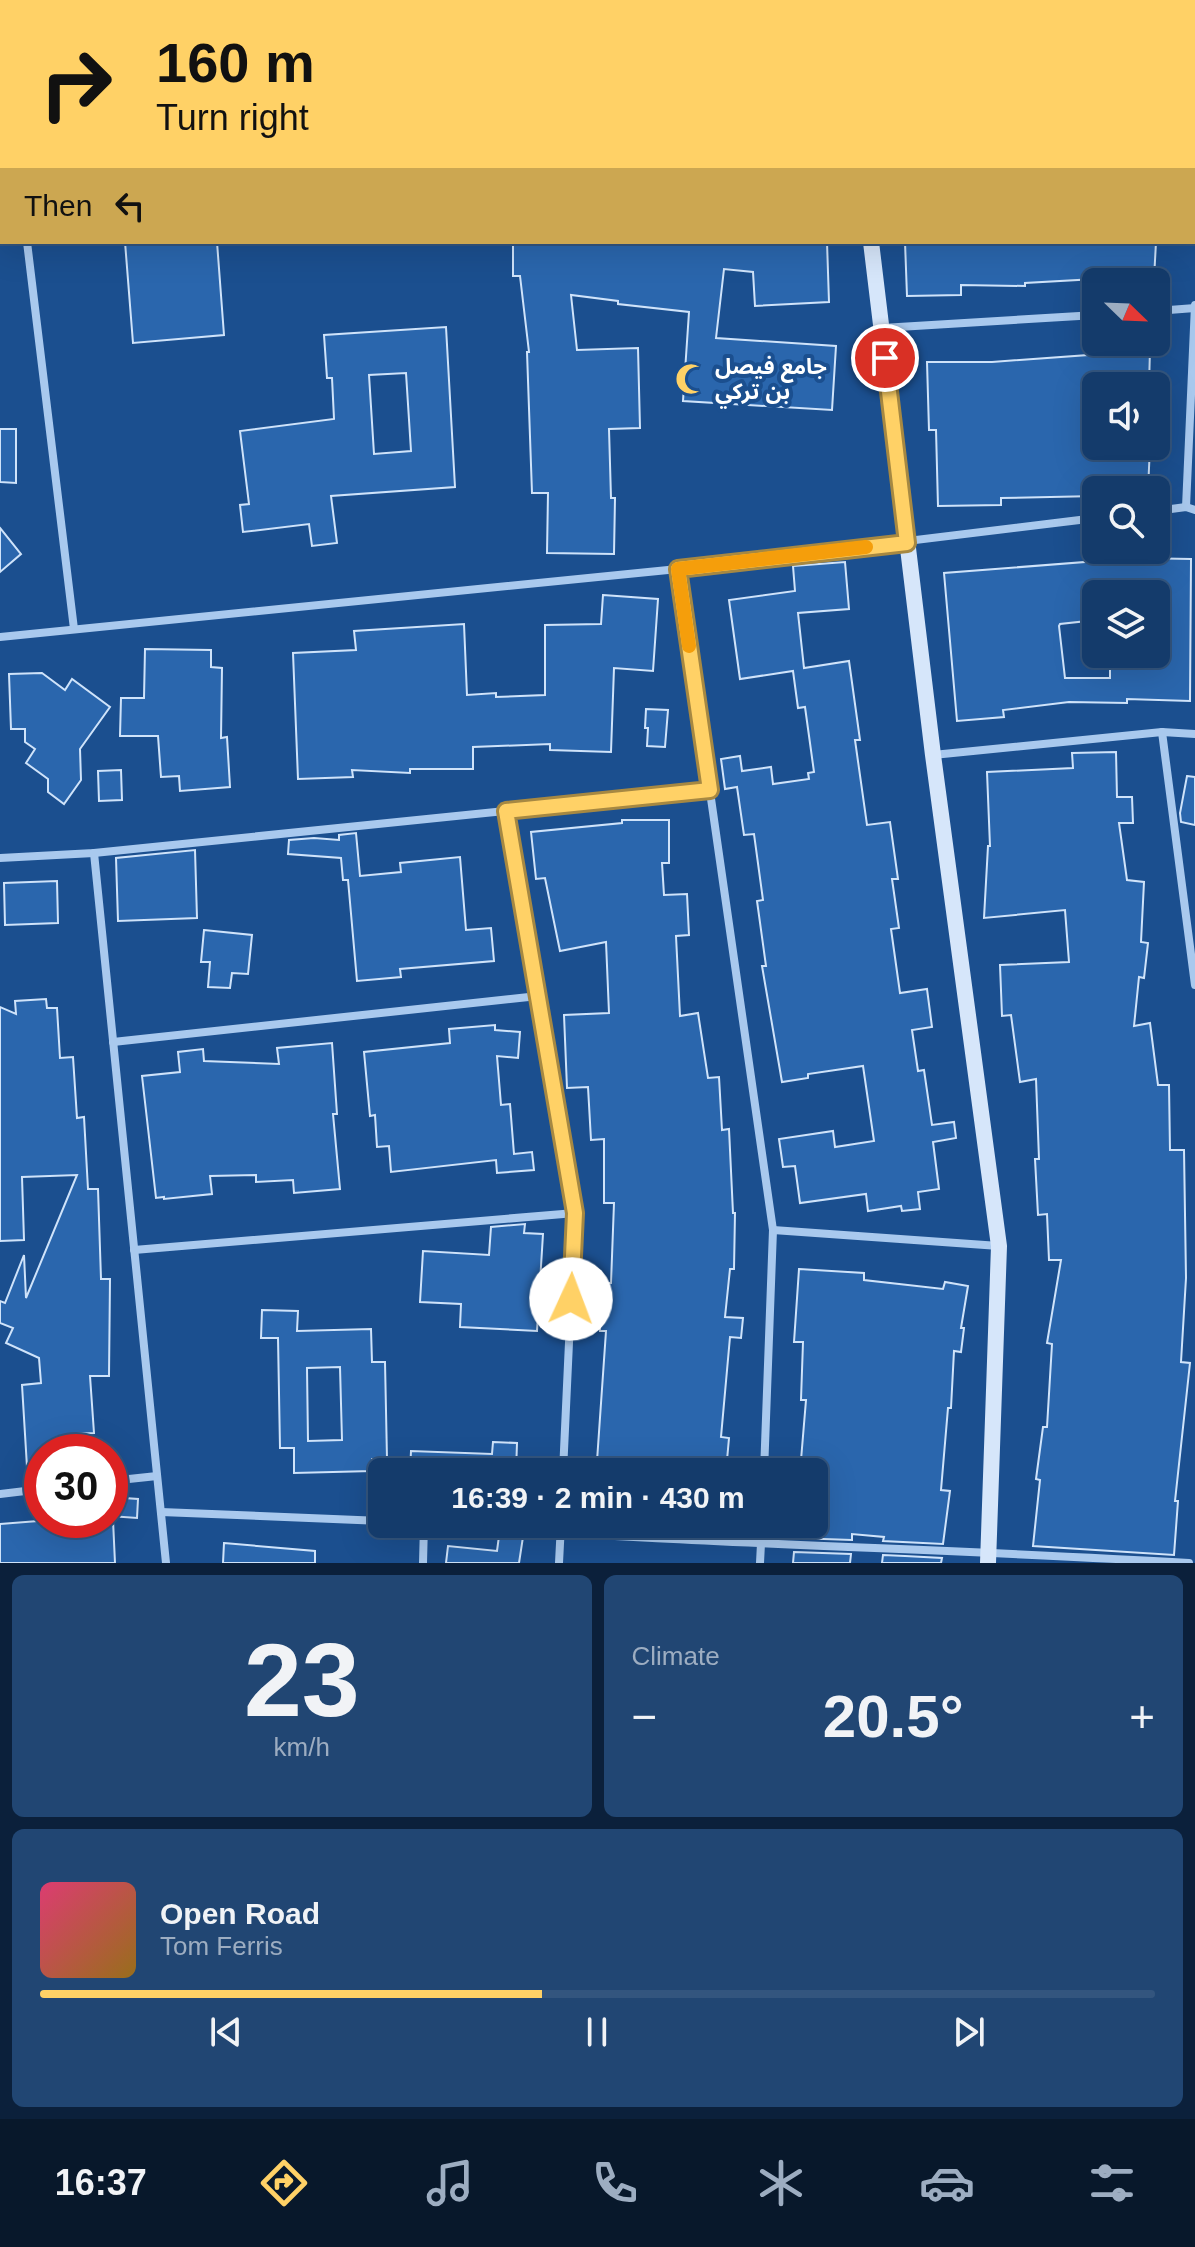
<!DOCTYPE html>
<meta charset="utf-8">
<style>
:root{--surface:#143b6b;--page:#214673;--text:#f1f3f6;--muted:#9dadc1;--line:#33557e;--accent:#ffd166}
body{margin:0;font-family:Helvetica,"Noto Sans Arabic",sans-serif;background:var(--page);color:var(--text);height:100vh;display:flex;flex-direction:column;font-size:30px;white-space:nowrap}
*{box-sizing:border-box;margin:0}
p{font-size:26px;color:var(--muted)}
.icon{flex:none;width:44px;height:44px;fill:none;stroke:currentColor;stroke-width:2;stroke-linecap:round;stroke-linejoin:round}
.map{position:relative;height:1563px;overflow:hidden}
.side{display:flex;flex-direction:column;gap:12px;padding:12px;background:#0b203b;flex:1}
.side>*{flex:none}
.top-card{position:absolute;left:0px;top:0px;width:1196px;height:244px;box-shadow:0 8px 32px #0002,0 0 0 2px var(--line);background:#ffd166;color:#111;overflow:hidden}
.needle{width:52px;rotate:113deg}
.controls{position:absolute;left:1082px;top:268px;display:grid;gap:16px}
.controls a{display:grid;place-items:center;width:88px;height:88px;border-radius:12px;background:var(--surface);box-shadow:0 8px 32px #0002,0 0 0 2px var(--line);font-size:40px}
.speed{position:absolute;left:24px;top:1434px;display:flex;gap:16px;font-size:40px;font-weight:700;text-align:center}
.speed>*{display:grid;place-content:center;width:104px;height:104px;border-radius:50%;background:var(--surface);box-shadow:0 8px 32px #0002,0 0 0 2px var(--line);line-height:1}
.speed .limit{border:12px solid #d22;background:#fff;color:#111}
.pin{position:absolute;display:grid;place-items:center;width:68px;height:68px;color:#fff;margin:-34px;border:4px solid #fff;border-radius:50%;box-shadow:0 2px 8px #0007}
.me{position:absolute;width:88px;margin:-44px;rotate:2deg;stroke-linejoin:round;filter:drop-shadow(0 0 6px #0008)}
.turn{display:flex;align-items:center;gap:28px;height:168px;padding:0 24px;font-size:36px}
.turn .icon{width:104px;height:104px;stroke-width:2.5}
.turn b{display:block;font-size:56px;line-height:68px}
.then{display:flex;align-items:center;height:76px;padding:0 24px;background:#0003;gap:16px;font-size:30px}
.big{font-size:60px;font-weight:800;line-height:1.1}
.side .tile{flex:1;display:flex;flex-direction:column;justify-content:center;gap:12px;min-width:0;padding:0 28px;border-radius:12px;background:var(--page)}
.side .dial{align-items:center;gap:0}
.dial b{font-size:104px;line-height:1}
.song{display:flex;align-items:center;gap:24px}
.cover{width:96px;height:96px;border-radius:12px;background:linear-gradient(135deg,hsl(340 70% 55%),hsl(40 70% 35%))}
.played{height:8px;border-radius:4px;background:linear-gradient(90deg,var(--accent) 45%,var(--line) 45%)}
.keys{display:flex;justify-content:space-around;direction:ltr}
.heat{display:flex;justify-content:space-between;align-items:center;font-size:44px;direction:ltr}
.side .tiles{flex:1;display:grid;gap:12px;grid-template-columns:1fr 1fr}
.tile:last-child{grid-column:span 2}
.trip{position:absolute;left:368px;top:1458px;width:460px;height:80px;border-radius:12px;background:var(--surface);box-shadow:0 8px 32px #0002,0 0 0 2px var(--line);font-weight:800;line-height:80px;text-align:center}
.menu{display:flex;height:128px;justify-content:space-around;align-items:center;background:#08182b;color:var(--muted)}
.menu .icon{width:56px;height:56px}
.menu .selected{color:var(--accent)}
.menu b{font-size:36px;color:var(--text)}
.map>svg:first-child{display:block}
.building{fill:#2a66ad;stroke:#cfe3fa;stroke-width:2;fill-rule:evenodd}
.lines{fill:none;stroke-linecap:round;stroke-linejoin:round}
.street{stroke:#a9c9ee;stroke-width:8}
.secondary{stroke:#d6e6fa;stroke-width:16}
.route-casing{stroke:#a68842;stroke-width:20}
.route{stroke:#ffd166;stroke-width:14}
.slow{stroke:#f59e0b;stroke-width:14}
.labels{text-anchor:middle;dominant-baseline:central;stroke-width:8;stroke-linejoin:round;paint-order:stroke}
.poi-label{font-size:22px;font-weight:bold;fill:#fff;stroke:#1b4f8f;text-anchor:start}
</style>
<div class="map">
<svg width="1195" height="1563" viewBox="0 0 1195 1563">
<rect width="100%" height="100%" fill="#1b4f8f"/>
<g class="building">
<polygon points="125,242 217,242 224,335 133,343"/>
<polygon points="583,242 827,242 829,302 755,306 753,272 724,269 716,338 836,346 832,410 683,401 689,312 618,304 618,301 571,295 577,350 638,348 640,428 609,429 611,498 615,498 614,554 547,553 548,493 532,493 527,352 529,352 520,276 513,276 513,244 583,244"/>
<polygon points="905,242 1156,242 1154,279 1094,275 1095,279 1025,283 1025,286 961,285 961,295 907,296"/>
<path d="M446 327 455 487 331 496 337 543 312 546 309 524 243 532 240 505 249 504 240 431 334 419 332 378H327L324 335ZM406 373 411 451 374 454 369 375Z"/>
<polygon points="1088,349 1150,349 1149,386 1096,386 1096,446 1150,446 1148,490 1096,490 1096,496 1001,498 1001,505 938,506 936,430 929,430 927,362 992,362 1088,355"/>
<polygon points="0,429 16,429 16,483 0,482"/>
<polygon points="0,528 21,554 0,572"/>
<path d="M1136 558 1191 559 1190 701 1127 699V703L1069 702 1003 710 1004 717 957 721 944 573ZM1096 594H1156V654H1110V678H1065L1059 626 1060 624 1096 620Z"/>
<polygon points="845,562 849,609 798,613 804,668 849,661 860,740 855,740 867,825 890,822 898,879 892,879 899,928 891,929 900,993 927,989 932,1027 912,1030 918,1071 924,1070 932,1125 954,1122 956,1138 933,1142 939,1189 918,1192 920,1209 902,1211 901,1206 868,1211 866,1194 800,1203 795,1166 783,1167 779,1139 833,1131 835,1147 874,1141 863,1066 808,1074 808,1078 782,1082 762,966 766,966 757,901 763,900 754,834 744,835 737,787 725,789 721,759 740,756 742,771 771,767 773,784 809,779 808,773 814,772 805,707 798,708 793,671 740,679 729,600 795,591 793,566"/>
<polygon points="603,595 658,599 653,671 614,668 611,752 550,750 550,744 473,747 473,769 410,769 410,773 352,770 353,777 298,779 293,653 356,650 354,631 464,624 467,695 496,693 496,697 545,695 545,625 601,624"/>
<polygon points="145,649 211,650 211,667 222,668 221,738 227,737 230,787 180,791 179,776 161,777 158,736 120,736 121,698 144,698"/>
<polygon points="42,673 65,690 72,679 110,707 80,749 81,780 64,804 48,792 48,779 26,763 35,749 25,742 25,729 11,729 9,674"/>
<polygon points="646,709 668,710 665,747 647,746 648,728 645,728"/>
<polygon points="1116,752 1117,797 1132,797 1133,823 1119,823 1127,880 1144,882 1141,942 1148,943 1144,978 1139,977 1134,1026 1150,1023 1158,1085 1169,1085 1170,1150 1184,1150 1186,1278 1181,1362 1190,1363 1175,1501 1178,1501 1174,1555 1033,1546 1040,1480 1036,1479 1043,1427 1047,1427 1052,1344 1047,1343 1061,1260 1049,1260 1047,1214 1038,1215 1035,1159 1039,1159 1036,1079 1020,1082 1011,1015 1002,1016 1000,965 1069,962 1065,910 984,918 988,846 990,846 987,772 1073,768 1072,753"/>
<polygon points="121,770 122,800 99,801 98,771"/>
<polygon points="1187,776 1195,777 1195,825 1181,822 1180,813"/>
<polygon points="622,820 669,820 669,863 662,863 664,895 687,894 689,935 676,936 680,1016 698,1013 708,1078 719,1077 722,1130 729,1129 733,1213 735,1213 734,1269 730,1269 725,1317 743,1318 741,1338 730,1337 721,1437 729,1438 726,1471 597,1461 606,1331 600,1331 600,1283 611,1283 614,1203 604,1203 604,1139 591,1140 588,1087 567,1088 564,1015 609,1013 606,942 560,951 545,878 536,879 531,832 622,823"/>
<polygon points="356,833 360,876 401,872 400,863 460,857 466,930 491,928 494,961 400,969 401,977 357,981 348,880 343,880 341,858 288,854 289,840 314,838 339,840 339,835"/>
<polygon points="195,850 197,918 118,921 116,858"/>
<polygon points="57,881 58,923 5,925 4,883"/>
<polygon points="204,930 252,935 248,974 232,973 230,988 208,987 210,962 201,962"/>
<polygon points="46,999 47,1008 57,1008 60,1058 73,1057 77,1118 84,1117 88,1189 98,1189 101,1279 110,1279 109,1376 90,1376 94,1433 75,1434 76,1452 42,1452 42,1466 27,1467 22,1385 41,1383 39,1358 6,1343 13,1328 0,1323 0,1301 5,1303 24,1255 26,1298 77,1175 22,1177 24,1240 0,1241 0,1007 16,1014 15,1001"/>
<polygon points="495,1025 495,1030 520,1032 518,1058 497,1056 501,1105 510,1104 514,1154 532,1152 534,1170 497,1173 496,1160 391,1172 389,1146 377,1147 375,1115 370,1116 364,1052 450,1043 449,1029"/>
<polygon points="332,1043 337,1114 333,1114 340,1189 294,1193 293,1180 256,1182 256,1175 210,1176 212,1194 164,1199 164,1197 156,1198 142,1076 180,1072 178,1052 203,1049 204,1061 279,1064 277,1048"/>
<polygon points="525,1224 524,1233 543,1234 537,1331 460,1327 461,1304 420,1302 423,1251 489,1255 491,1227"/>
<polygon points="799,1269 864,1273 864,1280 943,1289 945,1282 968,1286 961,1328 964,1328 961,1352 954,1351 951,1408 948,1408 941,1490 950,1491 943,1544 883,1541 884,1537 852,1534 852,1540 795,1538 796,1524 814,1524 814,1472 800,1472 806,1400 801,1400 803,1342 794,1342"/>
<path d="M262 1310 298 1311 297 1331 371 1329 372 1362H385L387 1459H372V1471L294 1473V1448H280L278 1338H261ZM340 1367 342 1440 308 1441 307 1368Z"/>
<polygon points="493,1442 517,1443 516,1472 410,1472 411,1451 492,1454"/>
<polygon points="110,1497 138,1499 137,1518 110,1516"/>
<polygon points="51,1520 113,1520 115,1563 0,1563 0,1524"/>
<polygon points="499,1536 523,1537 519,1563 446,1563 448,1546 497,1551"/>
<polygon points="224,1543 315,1551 315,1563 223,1563"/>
<polygon points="794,1552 851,1554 850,1563 793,1563"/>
<polygon points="883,1555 905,1556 942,1558 941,1563 882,1563"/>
</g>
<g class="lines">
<g class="street">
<polyline points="125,0 125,2"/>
<polyline points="615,0 615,2"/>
<polyline points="27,242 74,629"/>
<polyline points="1156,311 1195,308"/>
<polyline points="882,328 1096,315"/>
<polyline points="1186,507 1195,305"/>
<polyline points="1156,511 1186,507 1195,510"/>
<polyline points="678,569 773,1230 764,1472"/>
<polyline points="0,637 678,569 1096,518"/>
<polyline points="1162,732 1195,985"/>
<polyline points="933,755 1162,732 1195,734"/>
<polyline points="506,811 575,1213 563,1472"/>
<polyline points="94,853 166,1563"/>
<polyline points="0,858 94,853 710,790"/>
<polyline points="113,1042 538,996"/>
<polyline points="773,1230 999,1246"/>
<polyline points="134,1250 575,1213"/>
<polyline points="110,1481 157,1476"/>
<polyline points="0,1494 42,1489"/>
<polyline points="161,1512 382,1521"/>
<path d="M433 1524C685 1544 937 1548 1189 1563"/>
<polyline points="423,1563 424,1524"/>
<polyline points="559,1563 561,1524"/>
<polyline points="760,1563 762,1524"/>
</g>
<g class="secondary">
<polyline points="844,0 844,2"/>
<polyline points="1194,86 1195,86"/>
<polyline points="0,188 2,187"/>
<polyline points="871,242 933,755 999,1246 988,1563"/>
</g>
</g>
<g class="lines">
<defs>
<polyline id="route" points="571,1299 575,1213 506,811 710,790 678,569 907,543 885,358"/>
</defs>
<use href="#route" class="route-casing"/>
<use href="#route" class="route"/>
<polyline class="slow" points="689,646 678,569 866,547"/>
</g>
<defs>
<symbol id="mosque-bare" viewBox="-9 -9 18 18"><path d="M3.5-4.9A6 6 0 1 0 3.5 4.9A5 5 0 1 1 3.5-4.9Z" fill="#ffd166" stroke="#1b4f8f" stroke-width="2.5" paint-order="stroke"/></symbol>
</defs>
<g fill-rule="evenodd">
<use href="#mosque-bare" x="669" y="357" width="44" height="44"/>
</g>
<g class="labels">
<g class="poi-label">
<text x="715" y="366">جامع فيصل<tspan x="715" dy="25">بن تركي</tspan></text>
</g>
</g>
</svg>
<div class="controls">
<a><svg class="needle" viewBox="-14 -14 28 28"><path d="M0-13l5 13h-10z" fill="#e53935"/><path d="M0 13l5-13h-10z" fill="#9dadc1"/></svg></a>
<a><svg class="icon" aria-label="sound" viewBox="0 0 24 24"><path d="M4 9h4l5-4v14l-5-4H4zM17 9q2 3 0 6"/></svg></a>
<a><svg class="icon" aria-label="search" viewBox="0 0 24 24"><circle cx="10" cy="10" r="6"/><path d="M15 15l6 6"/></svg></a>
<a><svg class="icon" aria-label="layers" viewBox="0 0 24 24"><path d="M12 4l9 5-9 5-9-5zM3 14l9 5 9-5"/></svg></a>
</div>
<div class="speed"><div class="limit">30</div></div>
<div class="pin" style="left:885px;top:358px;background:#d93025"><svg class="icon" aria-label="arrive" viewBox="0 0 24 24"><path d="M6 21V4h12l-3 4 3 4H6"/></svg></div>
<svg class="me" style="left:571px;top:1299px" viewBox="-20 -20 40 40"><circle r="19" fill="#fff"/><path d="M0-13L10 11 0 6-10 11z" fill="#ffd166"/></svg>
<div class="trip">16:39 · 2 min · 430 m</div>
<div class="top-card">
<div class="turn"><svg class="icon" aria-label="right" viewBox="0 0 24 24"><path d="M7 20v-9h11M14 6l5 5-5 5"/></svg><div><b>160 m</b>Turn right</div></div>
<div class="then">Then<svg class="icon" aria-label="left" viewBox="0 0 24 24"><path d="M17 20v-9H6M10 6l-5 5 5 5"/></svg></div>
</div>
</div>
<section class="side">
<div class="tiles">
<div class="tile dial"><b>23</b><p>km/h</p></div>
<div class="tile"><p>Climate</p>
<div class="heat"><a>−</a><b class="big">20.5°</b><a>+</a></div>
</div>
<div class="tile">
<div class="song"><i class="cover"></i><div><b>Open Road</b><p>Tom Ferris</p></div></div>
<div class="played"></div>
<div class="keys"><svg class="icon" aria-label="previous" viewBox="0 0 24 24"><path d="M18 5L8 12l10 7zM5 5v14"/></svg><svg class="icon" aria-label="pause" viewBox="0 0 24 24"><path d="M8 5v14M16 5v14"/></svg><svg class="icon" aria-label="next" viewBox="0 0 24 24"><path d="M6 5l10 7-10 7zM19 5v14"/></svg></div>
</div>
</div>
</section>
<nav class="menu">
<b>16:37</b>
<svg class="icon selected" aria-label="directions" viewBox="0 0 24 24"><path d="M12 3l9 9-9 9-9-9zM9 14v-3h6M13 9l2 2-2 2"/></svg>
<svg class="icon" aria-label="music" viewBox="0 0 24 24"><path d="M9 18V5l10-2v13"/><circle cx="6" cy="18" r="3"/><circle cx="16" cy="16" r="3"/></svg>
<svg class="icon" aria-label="phone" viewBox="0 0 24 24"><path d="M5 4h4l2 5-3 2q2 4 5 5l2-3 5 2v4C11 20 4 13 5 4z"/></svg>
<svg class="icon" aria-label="climate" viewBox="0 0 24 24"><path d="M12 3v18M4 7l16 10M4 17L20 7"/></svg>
<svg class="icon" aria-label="car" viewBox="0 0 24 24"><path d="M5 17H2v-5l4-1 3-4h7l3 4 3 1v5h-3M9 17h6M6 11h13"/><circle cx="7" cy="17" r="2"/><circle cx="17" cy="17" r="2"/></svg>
<svg class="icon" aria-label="filters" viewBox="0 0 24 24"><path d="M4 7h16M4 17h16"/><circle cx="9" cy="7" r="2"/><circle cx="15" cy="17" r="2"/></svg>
</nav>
